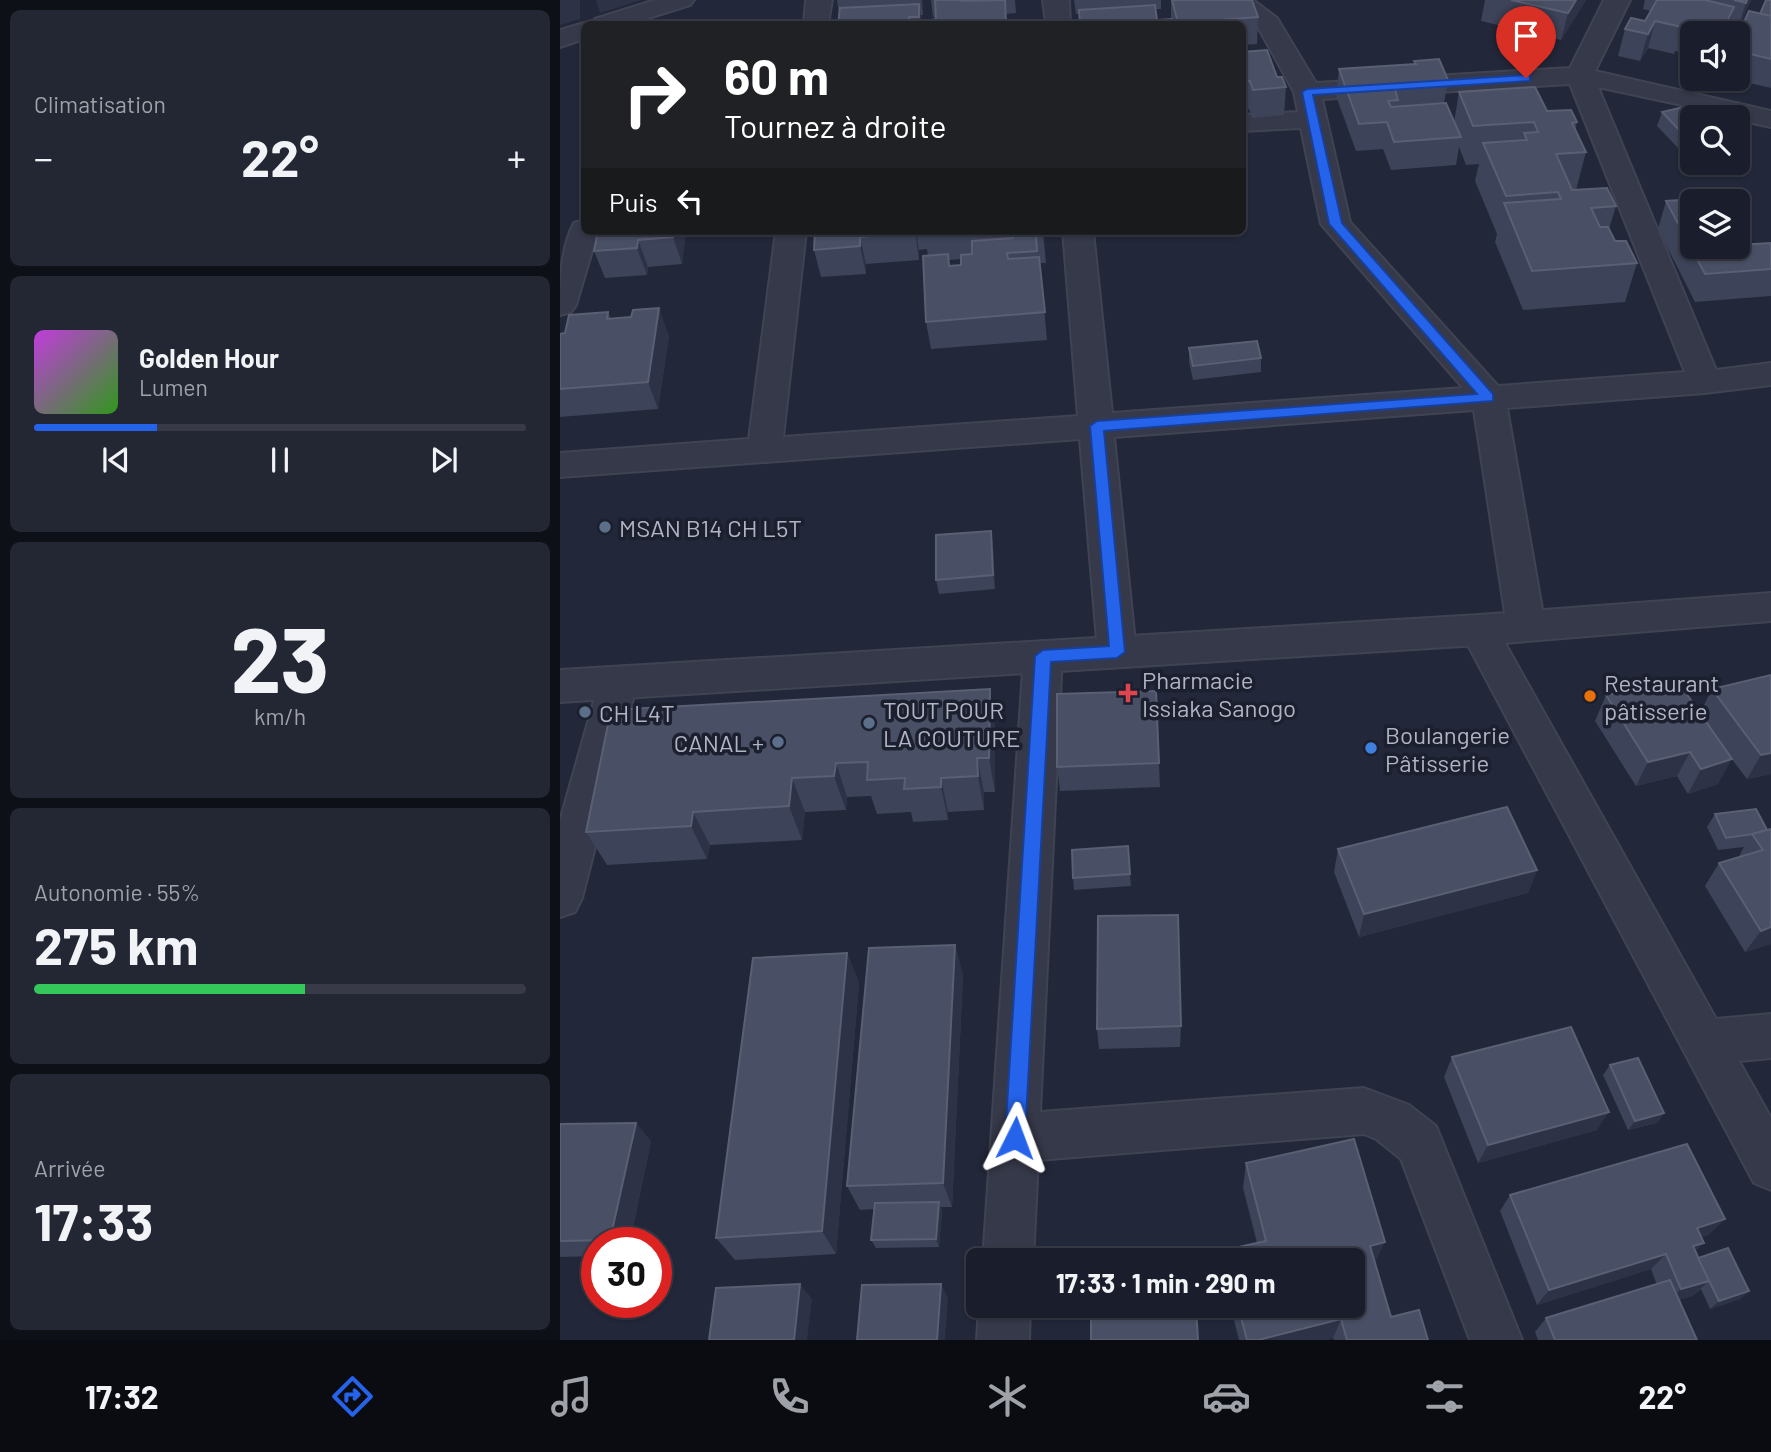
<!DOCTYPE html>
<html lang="fr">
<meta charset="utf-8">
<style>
:root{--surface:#1a1d2b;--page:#232633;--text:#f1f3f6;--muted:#9fa2a9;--line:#383b47;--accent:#2563eb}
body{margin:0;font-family:Barlow,sans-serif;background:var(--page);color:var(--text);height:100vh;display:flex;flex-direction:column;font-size:26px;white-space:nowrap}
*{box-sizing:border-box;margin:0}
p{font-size:23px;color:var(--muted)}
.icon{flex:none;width:38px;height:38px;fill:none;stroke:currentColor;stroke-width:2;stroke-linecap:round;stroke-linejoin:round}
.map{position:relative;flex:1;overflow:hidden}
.details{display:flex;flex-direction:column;gap:10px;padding:10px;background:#0e1018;width:560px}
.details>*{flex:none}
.banner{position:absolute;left:21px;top:21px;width:665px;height:214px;border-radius:10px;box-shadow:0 2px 5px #0004,0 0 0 2px var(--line);background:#202124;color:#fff;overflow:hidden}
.buttons{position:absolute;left:1120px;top:21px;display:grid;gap:14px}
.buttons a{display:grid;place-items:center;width:70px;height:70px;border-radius:10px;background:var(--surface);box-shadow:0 2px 5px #0004,0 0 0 2px var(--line);font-size:35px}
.speed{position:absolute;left:21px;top:1227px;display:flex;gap:14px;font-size:35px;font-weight:700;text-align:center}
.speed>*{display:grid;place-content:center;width:91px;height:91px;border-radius:50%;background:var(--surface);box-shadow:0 2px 5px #0004,0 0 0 2px var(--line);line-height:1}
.speed .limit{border:10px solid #d22;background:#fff;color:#111}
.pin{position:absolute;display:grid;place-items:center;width:60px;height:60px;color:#fff;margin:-72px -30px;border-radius:50% 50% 50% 0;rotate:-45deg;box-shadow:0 0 7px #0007}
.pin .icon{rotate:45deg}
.me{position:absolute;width:77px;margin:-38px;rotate:3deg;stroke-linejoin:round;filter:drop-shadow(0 0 5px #0008)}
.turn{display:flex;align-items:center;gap:24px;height:147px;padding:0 28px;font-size:32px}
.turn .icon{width:91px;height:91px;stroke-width:2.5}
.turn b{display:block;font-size:49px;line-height:60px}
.then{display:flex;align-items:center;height:66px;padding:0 28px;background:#0003;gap:14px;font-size:26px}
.big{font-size:52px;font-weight:700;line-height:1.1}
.details .widget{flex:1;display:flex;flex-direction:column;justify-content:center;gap:10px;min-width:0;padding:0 24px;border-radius:10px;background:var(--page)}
.details .dial{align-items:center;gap:0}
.dial b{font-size:91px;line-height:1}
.song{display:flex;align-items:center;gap:21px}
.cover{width:84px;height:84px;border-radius:10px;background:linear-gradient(135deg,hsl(290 70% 55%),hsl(110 70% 35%))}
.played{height:7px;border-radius:4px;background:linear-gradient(90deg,var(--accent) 25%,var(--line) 25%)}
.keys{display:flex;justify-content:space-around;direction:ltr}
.heat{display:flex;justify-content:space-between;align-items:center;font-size:38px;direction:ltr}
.charge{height:10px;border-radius:5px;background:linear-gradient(90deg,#34c759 55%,var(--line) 0)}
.trip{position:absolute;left:406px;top:1248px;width:399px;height:70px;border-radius:10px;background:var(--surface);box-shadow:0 2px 5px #0004,0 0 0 2px var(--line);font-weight:700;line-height:70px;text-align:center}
.tabs{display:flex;height:112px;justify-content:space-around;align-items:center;background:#0a0c11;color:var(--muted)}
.tabs .icon{width:49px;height:49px}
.tabs .current{color:var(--accent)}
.tabs b{font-size:32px;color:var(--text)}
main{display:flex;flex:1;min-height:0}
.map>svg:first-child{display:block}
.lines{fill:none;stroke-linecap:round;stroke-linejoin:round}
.minor-casing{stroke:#3f4352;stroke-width:4}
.tertiary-casing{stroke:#3f4352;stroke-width:4}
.minor{fill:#363949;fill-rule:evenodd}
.tertiary{fill:#363949;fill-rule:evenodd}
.wall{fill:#3d4358;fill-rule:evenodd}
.shaded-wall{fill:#2d3247}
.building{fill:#494f64;stroke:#5a5f73;stroke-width:2}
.route{fill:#2563eb;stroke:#184099;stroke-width:2}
.service-dot{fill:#5c6f8a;stroke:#1b1f2e;stroke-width:2.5}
.health-dot{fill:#e0444e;stroke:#1b1f2e;stroke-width:2.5}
.food-dot{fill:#e8710a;stroke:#1b1f2e;stroke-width:2.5}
.shop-dot{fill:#3f7fe0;stroke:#1b1f2e;stroke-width:2.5}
.labels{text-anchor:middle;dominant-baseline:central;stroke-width:7;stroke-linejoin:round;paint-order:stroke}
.poi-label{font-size:24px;fill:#b1b4c5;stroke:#1b1f2e;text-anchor:start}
</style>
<main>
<section class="details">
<div class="widget"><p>Climatisation</p>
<div class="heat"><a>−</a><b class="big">22°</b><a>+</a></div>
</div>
<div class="widget">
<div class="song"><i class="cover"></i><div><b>Golden Hour</b><p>Lumen</p></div></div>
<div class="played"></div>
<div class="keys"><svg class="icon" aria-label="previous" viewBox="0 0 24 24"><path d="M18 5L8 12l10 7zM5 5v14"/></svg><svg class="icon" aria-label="pause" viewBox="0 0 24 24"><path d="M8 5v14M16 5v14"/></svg><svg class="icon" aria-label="next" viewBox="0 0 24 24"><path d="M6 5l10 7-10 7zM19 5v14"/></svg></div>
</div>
<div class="widget dial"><b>23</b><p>km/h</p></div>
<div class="widget"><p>Autonomie · 55%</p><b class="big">275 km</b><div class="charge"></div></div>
<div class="widget"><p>Arrivée</p><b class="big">17:33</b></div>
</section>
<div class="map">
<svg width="1211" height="1340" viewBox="0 0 1211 1340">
<rect width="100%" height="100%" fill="#222739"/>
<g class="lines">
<defs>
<g id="minor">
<polygon points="95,0 134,0 130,5 69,24 31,24 35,19"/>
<polygon points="246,0 272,0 268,24 244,24"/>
<polygon points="483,0 509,0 510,24 486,24"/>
<path d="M664 0H693L717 18 756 83 1010 68 1044 0H1070L1035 71 1211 111V127L1178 120V117L1038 87 1156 370 1211 363V385L1145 393 947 408 985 626 979 636 966 641 953 636 947 626 914 410 554 437 576 652 570 663 557 667 544 663 538 652 520 439 0 477V453L189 439 216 231H246L223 437 518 416 503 231H533L552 413 903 388 761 224 741 128 682 131V115L738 112 734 92 698 27ZM1010 84 1125 372 938 386 790 222 762 99Z"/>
<polygon points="24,23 29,24 24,24 24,39 0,47 0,30"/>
<path d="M24 220V231H38L16 305 11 312 0 315C0 284 0 250 14 223Z"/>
<polygon points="919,615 932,620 1156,1019 1211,1014 1211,1058 1179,1061 1211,1118 1211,1190 1194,1183 900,630 906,620"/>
<polygon points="483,641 497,645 502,656 480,1112 804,1088 849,1105 876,1126 962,1340 910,1340 841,1159 816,1139 804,1134 478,1160 473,1260 423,1260 464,656 469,645"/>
<polygon points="58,667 72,672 77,683 22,898 15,912 0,917 0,821 39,683 44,672"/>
<polygon points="419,1306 470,1306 469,1340 417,1340"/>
</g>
<polygon id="tertiary" points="1211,593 1211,621 919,645 0,702 0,670 919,615"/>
</defs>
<use href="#minor" class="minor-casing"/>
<use href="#tertiary" class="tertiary-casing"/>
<use href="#minor" class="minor"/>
<use href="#tertiary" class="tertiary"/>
</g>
<g class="wall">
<polygon points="277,0 363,0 363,15 361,15 362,24 278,24 279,15"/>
<polygon points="371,0 455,0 456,13 446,14 447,24 371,24 376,19 376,17 373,17"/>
<polygon points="514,0 601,0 601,9 595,9 597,24 519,24 520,24 519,14 516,14"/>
<polygon points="611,0 692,0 698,17 697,44 682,45 682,24 599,24 599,20 611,19"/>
<polygon points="925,0 1026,0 1001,40 921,21"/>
<polygon points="1085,0 1191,0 1177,30 1167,27 1166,31 1169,33 1132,33 1132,55 1115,51 1114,54 1088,48 1080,61 1058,56 1065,29 1085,21 1091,11 1083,9"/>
<polygon points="1211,0 1211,88 1172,79 1178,79 1178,35 1200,14"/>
<polygon points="682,52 717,77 726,87 724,115 692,118 689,109 682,109"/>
<polygon points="854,61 888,80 884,103 894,122 899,92 987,111 1017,122 1015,130 1026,152 1016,190 1056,206 1049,229 1055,241 1077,263 1065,302 963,310 935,242 937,234 915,181 919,164 906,165 899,147 896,165 831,170 823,149 796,151 776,96 779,69 854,64"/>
<polygon points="1132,61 1132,71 1129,71"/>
<polygon points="1136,104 1119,149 1097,126 1102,112"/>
<polygon points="1106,201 1132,247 1211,269 1211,296 1135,302 1098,229"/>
<polygon points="38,231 126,231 122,264 88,267 87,275 45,278 34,251"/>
<path d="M255 231H483L486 263H480L487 340 371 349 366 322 368 256 367 249 359 250V260L306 264V274L261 277 254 250ZM401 259V265L390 266 389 260Z"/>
<polygon points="48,312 51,319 109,336 98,409 0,417 0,334 5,333"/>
<polygon points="629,348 701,358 701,372 633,380 629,362"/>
<polygon points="431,531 433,544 435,589 379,594 376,580"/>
<polygon points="1211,675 1211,774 1187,779 1165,750 1158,784 1128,794 1117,776 1076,786 1035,721 1046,695 1140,713 1152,689"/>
<polygon points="51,710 435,724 435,792 424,792 424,810 388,812 388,820 353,822 351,812 317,814 311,796 287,797 286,810 245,812 242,840 150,845 147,859 47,865 26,832"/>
<polygon points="599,763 600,787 500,791 497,767"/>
<polygon points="1155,814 1207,830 1211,829 1211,944 1185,952 1145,886 1159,863 1178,858 1184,847 1158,850 1147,827"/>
<polygon points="568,846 571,886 514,890 513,878"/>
<polygon points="778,849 977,870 968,893 799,937 774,872"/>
<polygon points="395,945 403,975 392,1207 381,1207 382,1211 379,1247 316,1248 311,1240 315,1209 300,1210 287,1186"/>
<polygon points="287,953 299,983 276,1254 175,1260 156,1238"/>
<polygon points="621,1026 620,1047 539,1049 537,1029"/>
<polygon points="892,1057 1037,1130 918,1163 884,1077"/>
<polygon points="1050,1065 1104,1113 1097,1123 1068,1130 1043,1075"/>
<polygon points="0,1124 91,1141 70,1242 37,1242 37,1256 0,1257"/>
<polygon points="686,1163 815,1263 831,1317 868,1340 774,1340 773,1338 767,1340 679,1340 674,1320 676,1306 793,1306 793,1260 673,1260 674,1248 697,1243 683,1188"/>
<polygon points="950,1195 1165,1219 1148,1235 1141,1237 1135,1251 1138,1258 1189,1291 1180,1299 1150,1309 1141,1289 1132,1296 1119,1300 1137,1340 978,1340 975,1332 986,1318 1097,1285 1091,1269 977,1305 940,1211"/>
</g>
<g class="shaded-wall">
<polygon points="0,0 20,0 20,19 0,25"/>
<polygon points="36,0 81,0 40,13"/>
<polygon points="361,0 363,0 363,15"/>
<polygon points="1016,0 1026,0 1001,40 1008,13"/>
<polygon points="1187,0 1191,0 1177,30"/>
<polygon points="359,4 362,24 360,24 359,17"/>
<polygon points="1174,7 1166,33 1163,30"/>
<polygon points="1095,21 1088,48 1080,61 1088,34"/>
<polygon points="1132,133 1132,146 1119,149 1124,135"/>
<polygon points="114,231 126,231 122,264 113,237"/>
<polygon points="355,231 356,231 359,250 359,260"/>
<polygon points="300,237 306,264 306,274 300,246"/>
<polygon points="78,240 88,267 87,275 77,248"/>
<polygon points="99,308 109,336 98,409 88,382"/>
<polygon points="431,531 433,544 435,589 433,575"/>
<polygon points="430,689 435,724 435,792 429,758"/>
<polygon points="1130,752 1117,776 1076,786 1088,762"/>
<polygon points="1211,753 1211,774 1187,779 1201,755"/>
<polygon points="417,758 424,792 424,810 418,776"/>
<polygon points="1172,759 1158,784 1128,794 1141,769"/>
<polygon points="276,763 287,797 286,810 274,776"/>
<polygon points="232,778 245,812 242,840 229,806"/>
<polygon points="381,778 388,812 388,820 381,787"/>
<polygon points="133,812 150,845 147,859 131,826"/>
<polygon points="977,870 968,893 799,937 804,914"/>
<polygon points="1211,927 1211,944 1185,952 1201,931"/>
<polygon points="395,945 403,975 392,1207 383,1183"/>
<polygon points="287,953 299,983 276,1254 262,1231"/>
<polygon points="1049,1112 1037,1130 918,1163 928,1145"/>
<polygon points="1104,1113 1097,1123 1068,1130 1075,1121"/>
<polygon points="76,1123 91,1141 70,1242 52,1242 50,1240"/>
<polygon points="379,1202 382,1211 379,1247 376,1239"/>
<polygon points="1165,1219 1148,1235 1121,1244 1137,1228"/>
<polygon points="825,1242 815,1263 810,1246"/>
<polygon points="1144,1243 1128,1258 1133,1246"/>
<polygon points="1106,1254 1091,1269 977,1305 989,1290"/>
<polygon points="1149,1281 1132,1296 1105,1304 1121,1289"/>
<polygon points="240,1284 252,1299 247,1340 234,1340"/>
<polygon points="381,1284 388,1298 385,1340 377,1340"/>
<polygon points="1189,1291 1180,1299 1150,1309 1159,1301"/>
<polygon points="781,1319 773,1338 767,1340 698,1340"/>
</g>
<g class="building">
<polygon points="375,0 404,0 403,1 445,0 446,24 371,24 371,20 376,19"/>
<polygon points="612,0 692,0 698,17 618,23"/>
<polygon points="951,0 1016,0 1008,13"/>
<polygon points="1097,0 1145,0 1174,7 1163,30 1170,32 1169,33 1143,33 1145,29 1123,24 1122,27 1095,21 1088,34 1065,29 1071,18 1085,21"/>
<polygon points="1174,0 1187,0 1186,3"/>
<polygon points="1206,0 1211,0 1211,16 1200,14"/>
<polygon points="359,4 359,17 349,17 349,24 278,24 280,8"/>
<polygon points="595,5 597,20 520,24 519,10"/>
<polygon points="1189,11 1211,16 1211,59 1178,51 1178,35"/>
<polygon points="612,19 613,24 600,24 599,20"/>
<polygon points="576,21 577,24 519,24"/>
<polygon points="707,50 717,77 722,77 726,87 693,90 690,81 682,82 682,52"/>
<polygon points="879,59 888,80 862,82 864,87 835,89 838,100 828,101 831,107 886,103 901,137 834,142 827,122 799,124 779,69 856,64 854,61"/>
<polygon points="975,87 987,111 1011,110 1017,122 1012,123 1026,152 996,154 1012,190 1047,188 1056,206 1031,208 1040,227 1048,227 1055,241 1066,241 1077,263 972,271 944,203 1001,199 998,192 946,196 923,143 967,140 964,133 978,132 974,122 913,126 899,92"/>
<polygon points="1136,104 1149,117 1132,117 1132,133 1124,135 1102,112"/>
<polygon points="1138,199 1139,201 1132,201 1132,247 1178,247 1178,245 1211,243 1211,269 1145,274 1106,201"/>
<polygon points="38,231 114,231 113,237 78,240 77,248 34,251"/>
<polygon points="255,231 355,231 355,232 300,237 300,246 254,250"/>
<polygon points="364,231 398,231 364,234"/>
<polygon points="452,231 483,231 483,235 476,236 477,251 447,253 448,259 479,257 485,312 366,322 363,256 388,254 389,266 401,265 401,255 412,254 412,241 453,238"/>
<polygon points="99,308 88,382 0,389 0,334 5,333 9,315 48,312 47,319 71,317 73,310"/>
<polygon points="697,341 701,358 633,366 629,348"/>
<polygon points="431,531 433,575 376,580 376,535"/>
<polygon points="1211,675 1211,753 1201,755 1152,689"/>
<polygon points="1119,683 1172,759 1141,769 1130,752 1088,762 1046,695"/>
<polygon points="430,689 429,758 417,758 418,776 381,778 381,787 344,789 345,778 307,780 308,762 276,763 274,776 232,778 229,806 133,812 131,826 26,832 51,710"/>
<polygon points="596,691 599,763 497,767 497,694"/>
<polygon points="947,807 977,870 804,914 778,849"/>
<polygon points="1196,809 1207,830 1193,834 1166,838 1155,814"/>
<polygon points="1211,829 1211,927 1201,931 1159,863 1203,850 1192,834"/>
<polygon points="568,846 570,874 513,878 512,850"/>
<polygon points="618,915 621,1026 537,1029 538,916"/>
<polygon points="395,945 383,1183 287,1186 309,948"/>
<polygon points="287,953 262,1231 156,1238 193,958"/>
<polygon points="1011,1027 1049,1112 928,1145 892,1057"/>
<polygon points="1078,1058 1104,1113 1075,1121 1050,1065"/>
<polygon points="76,1123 50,1240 0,1241 0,1124"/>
<polygon points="794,1139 825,1242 810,1246 831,1317 859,1310 868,1340 787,1340 781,1319 698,1340 687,1340 678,1306 793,1306 793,1260 677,1260 674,1248 706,1241 686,1163"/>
<polygon points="1127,1144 1165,1219 1137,1228 1144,1243 1133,1246 1149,1281 1121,1289 1106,1254 989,1290 950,1195"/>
<polygon points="379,1202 376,1239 311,1240 315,1203"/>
<polygon points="1168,1248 1189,1291 1159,1301 1138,1258"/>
<polygon points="1110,1280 1137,1340 995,1340 986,1318"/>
<polygon points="240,1284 234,1340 149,1340 156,1288"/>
<polygon points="381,1284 377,1340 297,1340 302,1285"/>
<polygon points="531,1306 636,1306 638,1340 531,1340"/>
</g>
<polygon class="route" points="966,75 970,76 970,81 753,95 782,223 933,394 933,401 544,431 565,652 557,658 491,662 465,1138 462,1145 455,1148 448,1145 445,1138 475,656 483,650 549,646 530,426 537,421 917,394 769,224 742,92 747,89"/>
<g class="service-dot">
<circle cx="45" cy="527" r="7"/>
<circle cx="25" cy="712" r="7"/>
<circle cx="309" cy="723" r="7"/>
<circle cx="218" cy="742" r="7"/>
</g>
<path class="health-dot" d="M564.5 682.5h7v7h7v7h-7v7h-7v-7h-7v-7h7z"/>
<circle class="food-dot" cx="1030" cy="696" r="7"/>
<circle class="shop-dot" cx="811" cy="748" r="7"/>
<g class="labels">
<g class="poi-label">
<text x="59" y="527">MSAN B14 CH L5T</text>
<text x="582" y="679">Pharmacie<tspan x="582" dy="28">Issiaka Sanogo</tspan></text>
<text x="1044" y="682">Restaurant<tspan x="1044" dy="28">pâtisserie</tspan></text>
<text x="323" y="709">TOUT POUR<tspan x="323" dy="28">LA COUTURE</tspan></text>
<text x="39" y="712">CH L4T</text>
<text x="825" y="734">Boulangerie<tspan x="825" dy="28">Pâtisserie</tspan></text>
<text x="204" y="742" text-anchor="end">CANAL +</text>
</g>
</g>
</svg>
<div class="buttons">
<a><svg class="icon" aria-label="sound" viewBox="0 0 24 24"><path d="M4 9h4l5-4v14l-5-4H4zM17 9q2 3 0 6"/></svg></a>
<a><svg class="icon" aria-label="search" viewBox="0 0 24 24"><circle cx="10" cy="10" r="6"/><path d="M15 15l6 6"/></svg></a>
<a><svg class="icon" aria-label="layers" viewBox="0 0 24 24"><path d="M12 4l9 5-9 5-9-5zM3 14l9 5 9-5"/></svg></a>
</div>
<div class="speed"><div class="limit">30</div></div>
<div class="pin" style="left:966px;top:78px;background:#d93025"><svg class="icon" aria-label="arrive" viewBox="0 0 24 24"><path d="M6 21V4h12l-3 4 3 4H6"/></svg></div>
<svg class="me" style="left:455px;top:1138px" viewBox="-20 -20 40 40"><path d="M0-17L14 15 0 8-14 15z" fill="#2563eb" stroke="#fff" stroke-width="4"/></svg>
<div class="trip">17:33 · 1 min · 290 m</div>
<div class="banner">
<div class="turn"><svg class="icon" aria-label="right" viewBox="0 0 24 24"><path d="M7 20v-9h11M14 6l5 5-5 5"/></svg><div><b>60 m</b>Tournez à droite</div></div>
<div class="then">Puis<svg class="icon" aria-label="left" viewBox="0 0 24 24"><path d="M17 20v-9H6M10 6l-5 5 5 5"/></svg></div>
</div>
</div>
</main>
<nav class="tabs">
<b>17:32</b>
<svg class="icon current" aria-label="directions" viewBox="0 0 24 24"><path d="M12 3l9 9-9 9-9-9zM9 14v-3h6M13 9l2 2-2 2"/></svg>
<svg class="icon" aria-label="music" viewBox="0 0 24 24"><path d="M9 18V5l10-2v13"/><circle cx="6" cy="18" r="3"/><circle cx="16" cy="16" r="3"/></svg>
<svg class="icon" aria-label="phone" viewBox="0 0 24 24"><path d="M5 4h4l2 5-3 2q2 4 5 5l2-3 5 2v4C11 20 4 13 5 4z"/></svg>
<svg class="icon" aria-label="climate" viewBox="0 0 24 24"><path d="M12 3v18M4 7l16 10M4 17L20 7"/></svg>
<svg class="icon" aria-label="car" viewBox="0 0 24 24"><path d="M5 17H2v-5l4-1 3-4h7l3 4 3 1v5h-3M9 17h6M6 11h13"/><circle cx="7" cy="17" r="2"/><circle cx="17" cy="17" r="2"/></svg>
<svg class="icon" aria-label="filters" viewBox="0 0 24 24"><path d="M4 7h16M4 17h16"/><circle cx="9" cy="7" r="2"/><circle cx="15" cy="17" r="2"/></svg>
<b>22°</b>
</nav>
